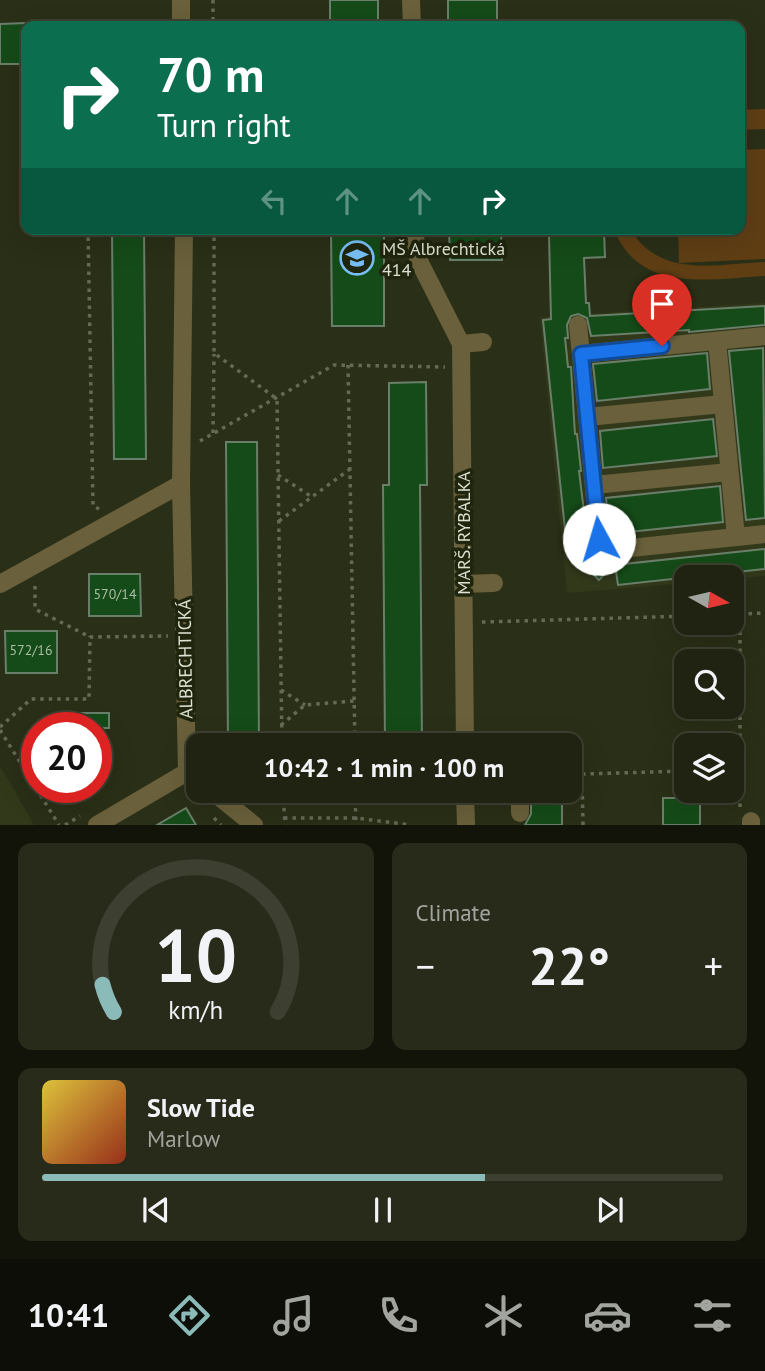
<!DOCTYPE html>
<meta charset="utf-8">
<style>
:root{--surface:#202311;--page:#282b1a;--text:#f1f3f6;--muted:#a2a49f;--line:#3d4031;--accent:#8bbbb9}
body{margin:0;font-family:"PT Sans",sans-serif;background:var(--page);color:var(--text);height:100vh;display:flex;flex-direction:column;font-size:26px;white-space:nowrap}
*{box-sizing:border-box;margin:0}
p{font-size:23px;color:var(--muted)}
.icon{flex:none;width:38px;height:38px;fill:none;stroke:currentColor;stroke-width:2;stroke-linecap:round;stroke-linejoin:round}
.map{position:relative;height:825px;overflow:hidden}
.sheet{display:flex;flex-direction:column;gap:18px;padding:18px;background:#121309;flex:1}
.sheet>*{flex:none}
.hud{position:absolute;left:21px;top:21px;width:724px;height:214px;border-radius:14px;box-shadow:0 7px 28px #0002,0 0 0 2px var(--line);background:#0b6e4f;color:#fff;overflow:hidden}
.needle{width:46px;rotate:98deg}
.controls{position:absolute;left:674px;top:565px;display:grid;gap:14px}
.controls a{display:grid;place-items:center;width:70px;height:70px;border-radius:14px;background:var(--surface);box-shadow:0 7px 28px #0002,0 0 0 2px var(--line);font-size:35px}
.speed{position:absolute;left:21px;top:712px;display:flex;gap:14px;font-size:35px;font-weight:700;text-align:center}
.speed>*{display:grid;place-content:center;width:91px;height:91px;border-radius:50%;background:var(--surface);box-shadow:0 7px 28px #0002,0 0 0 2px var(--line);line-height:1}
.speed .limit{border:10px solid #d22;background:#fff;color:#111}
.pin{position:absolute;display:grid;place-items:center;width:60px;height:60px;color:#fff;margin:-72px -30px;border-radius:50% 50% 50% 0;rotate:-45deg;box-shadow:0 0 7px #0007}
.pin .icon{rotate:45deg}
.me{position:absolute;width:77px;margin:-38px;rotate:354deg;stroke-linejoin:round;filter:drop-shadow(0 0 5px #0008)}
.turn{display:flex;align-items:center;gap:24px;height:147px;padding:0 21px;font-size:32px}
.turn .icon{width:91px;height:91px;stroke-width:2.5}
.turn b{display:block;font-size:49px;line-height:60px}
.lanes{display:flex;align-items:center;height:66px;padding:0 21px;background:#0003;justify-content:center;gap:35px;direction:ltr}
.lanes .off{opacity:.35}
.big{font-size:52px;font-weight:700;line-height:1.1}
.sheet .card{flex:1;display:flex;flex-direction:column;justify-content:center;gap:10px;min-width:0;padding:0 24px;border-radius:14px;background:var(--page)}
.sheet .dial{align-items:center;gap:0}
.dial svg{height:182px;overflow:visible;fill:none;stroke:var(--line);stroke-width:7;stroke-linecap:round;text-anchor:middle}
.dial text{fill:var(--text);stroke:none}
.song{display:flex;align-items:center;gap:21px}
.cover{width:84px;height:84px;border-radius:10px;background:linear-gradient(135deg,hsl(50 70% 55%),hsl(10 70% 35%))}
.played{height:7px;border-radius:4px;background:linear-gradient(90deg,var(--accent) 65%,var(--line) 65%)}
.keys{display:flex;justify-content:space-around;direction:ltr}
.heat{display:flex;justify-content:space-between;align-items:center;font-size:38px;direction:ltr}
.sheet .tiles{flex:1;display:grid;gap:18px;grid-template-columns:1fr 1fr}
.card:last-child{grid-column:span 2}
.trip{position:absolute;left:186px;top:733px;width:396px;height:70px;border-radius:14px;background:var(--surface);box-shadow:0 7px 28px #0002,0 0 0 2px var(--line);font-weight:700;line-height:70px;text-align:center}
.dock{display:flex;height:112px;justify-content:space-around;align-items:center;background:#0d0e07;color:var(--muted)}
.dock .icon{width:49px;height:49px}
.dock .current{color:var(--accent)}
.dock b{font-size:32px;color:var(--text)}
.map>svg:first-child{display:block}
.built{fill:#32391a}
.green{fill:#5f3e14}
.building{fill:#154b18;stroke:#6a7f69;stroke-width:2}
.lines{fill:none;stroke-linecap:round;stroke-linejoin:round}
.path{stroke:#656a55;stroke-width:3.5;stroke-dasharray:3.5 5;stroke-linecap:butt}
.minor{stroke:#6a603b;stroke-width:18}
.route-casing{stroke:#114b97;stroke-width:18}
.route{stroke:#1a73e8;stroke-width:12}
.labels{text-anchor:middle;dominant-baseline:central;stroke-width:7;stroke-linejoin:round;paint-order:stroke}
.number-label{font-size:14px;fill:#abbca4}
.poi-label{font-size:18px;fill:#dde1d2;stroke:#20250d;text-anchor:start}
.street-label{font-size:18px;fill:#dde1d2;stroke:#20250d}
</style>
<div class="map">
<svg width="765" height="825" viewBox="0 0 765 825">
<rect width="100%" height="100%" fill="#2a2f17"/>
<g class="built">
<polygon points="765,303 765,576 732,579 686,578 686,583 567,593 540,317"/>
<polygon points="0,766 34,825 0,825"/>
</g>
<g class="green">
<polygon points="765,109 765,129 740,130 740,110"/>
<polygon points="765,149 765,259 679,263 678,229 740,229 740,150"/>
<path d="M614 229H630C661 279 714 264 765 262V276C710 279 639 294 614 229Z"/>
</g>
<g class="building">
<rect x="330" y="0" width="48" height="26"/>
<rect x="448" y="0" width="49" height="26"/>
<polygon points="26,23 26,64 0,64 0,24"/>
<polygon points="112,229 144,229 146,459 114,459"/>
<polygon points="331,229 384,229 384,326 332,326"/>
<polygon points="449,229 501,229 502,260 450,260"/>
<polygon points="604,231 605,257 584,258 586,303 589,303 590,316 765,306 765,325 689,332 689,330 591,336 587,318 578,314 571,316 567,325 568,338 565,338 568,367 571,367 574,419 575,434 577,434 581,471 579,471 587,536 566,539 543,320 551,319 549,235"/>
<polygon points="763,348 765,518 746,520 729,351"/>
<polygon points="707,353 710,389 597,401 593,364"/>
<polygon points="426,382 427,485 420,485 422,746 385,746 383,485 389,485 389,383"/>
<polygon points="713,419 717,456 603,468 600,431"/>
<polygon points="226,442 257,442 259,746 228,746"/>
<polygon points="720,486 723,522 610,534 606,498"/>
<polygon points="585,544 610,568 599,580 574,556"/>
<polygon points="765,549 765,569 618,585 615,565"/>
<polygon points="89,574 140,574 141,616 89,616"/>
<polygon points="5,631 57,631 57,673 6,673"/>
<polygon points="57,713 109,713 109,728 58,728"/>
<polygon points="531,791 562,791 562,825 525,825 531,814"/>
<rect x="663" y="798" width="37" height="27"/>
<polygon points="186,808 196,825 157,825"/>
</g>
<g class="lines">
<g class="path">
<polyline points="213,0 213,26"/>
<polyline points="88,229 93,506 99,509"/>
<polyline points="214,229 214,353 277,399 282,746"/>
<polyline points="348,365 355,746"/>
<polyline points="213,433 214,354"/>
<polyline points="200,441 334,365 445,367"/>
<polyline points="278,475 312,497"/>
<polyline points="279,521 350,469"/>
<polyline points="35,586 35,609 90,637"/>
<polyline points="732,614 740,614 740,769"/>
<polyline points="740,614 765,613"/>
<polyline points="482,622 686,616"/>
<polyline points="281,690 305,705"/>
<polyline points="281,725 305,705 354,701"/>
<polyline points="0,727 31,699 89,699 90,637 168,636"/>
<polyline points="0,730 59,825"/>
<polyline points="732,769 740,769 740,808"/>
<polyline points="283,791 285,825"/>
<polyline points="355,791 356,825"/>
<polyline points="214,818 221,825"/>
<polyline points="284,818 356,818 411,825"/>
<polyline points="65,825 80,816"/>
<polyline points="583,825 582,774 686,771"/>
</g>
<g class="minor">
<polyline points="181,0 181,26"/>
<polyline points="411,0 412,26"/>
<polyline points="414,229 418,259 461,344"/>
<polyline points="578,325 599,539 611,550 765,534"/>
<polyline points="717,341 736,537"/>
<polyline points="581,354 765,336"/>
<polyline points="587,417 723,404"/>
<polyline points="594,485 729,472"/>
<polyline points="0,584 181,484"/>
<polyline points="463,584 494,583"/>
<polyline points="465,746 461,344 483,342"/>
<polyline points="212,791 254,825"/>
<polyline points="465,791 466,825"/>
<polyline points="520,791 520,813"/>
<polyline points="97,825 187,772 181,484 184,229"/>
<polyline points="751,825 751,821"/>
</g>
</g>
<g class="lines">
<defs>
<polyline id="route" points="599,539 581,354 662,346"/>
</defs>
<use href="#route" class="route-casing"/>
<use href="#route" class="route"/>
</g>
<defs>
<symbol id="school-ring" viewBox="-11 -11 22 22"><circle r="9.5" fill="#20250d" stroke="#78bff7" stroke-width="1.5"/><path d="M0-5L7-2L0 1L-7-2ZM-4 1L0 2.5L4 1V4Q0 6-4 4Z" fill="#78bff7"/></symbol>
</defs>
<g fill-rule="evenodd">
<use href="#school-ring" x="338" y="239" width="38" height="38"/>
</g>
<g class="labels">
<g class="number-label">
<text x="115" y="594">570/14</text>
<text x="31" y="650">572/16</text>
</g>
<g class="poi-label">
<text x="382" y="248">MŠ Albrechtická<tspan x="382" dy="21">414</tspan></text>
</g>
<g class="street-label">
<text transform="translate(463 533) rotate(-90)">MARŠ. RYBALKA</text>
<text transform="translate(185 659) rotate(-91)">ALBRECHTICKÁ</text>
</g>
</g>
</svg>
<div class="controls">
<a><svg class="needle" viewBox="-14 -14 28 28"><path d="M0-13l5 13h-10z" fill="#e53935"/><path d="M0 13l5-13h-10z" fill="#a2a49f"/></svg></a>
<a><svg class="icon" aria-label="search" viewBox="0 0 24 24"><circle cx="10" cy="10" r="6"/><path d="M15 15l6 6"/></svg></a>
<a><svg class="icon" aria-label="layers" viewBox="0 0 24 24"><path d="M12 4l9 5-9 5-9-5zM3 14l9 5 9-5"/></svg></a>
</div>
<div class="speed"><div class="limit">20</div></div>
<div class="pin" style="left:662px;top:346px;background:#d93025"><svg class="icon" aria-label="arrive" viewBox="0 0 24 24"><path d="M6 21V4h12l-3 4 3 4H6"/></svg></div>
<svg class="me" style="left:599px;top:539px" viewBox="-20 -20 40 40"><circle r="19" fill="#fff"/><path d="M0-13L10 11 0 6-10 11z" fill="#1a73e8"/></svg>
<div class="trip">10:42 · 1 min · 100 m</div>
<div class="hud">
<div class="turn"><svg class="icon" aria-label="right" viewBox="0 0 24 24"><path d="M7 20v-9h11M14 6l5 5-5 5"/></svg><div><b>70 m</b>Turn right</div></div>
<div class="lanes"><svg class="icon off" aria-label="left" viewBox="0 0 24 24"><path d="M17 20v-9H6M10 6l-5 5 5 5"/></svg><svg class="icon off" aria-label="ahead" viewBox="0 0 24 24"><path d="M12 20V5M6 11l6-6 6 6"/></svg><svg class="icon off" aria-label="ahead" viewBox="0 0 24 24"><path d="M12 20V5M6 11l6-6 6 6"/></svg><svg class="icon" aria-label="right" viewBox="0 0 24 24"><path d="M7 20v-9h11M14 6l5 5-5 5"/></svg></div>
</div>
</div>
<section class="sheet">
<div class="tiles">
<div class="card dial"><svg viewBox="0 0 100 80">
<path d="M14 69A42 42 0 1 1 86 69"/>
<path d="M14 69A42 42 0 0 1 9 57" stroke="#8bbbb9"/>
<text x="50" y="56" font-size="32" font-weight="700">10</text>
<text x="50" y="72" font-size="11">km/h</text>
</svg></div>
<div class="card"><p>Climate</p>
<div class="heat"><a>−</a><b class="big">22°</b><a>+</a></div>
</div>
<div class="card">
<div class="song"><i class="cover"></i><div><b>Slow Tide</b><p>Marlow</p></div></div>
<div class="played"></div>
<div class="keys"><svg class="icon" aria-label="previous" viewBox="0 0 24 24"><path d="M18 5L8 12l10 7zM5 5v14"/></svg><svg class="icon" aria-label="pause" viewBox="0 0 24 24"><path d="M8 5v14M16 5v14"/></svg><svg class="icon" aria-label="next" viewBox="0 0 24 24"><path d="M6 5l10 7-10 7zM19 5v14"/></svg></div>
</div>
</div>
</section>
<nav class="dock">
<b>10:41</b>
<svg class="icon current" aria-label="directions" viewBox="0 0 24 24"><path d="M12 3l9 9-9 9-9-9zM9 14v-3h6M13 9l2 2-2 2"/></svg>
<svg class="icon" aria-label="music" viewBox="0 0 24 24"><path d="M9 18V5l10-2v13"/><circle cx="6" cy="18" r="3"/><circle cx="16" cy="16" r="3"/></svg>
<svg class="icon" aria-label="phone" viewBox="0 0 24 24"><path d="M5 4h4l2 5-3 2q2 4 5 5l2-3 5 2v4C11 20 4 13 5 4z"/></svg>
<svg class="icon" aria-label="climate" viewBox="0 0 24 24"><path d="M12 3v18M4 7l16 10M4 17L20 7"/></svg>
<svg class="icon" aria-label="car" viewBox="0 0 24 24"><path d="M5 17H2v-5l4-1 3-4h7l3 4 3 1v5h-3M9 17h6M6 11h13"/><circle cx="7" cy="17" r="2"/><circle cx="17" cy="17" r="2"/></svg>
<svg class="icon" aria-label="filters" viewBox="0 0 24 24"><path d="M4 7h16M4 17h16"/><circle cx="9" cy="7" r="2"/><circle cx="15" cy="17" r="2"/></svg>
</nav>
